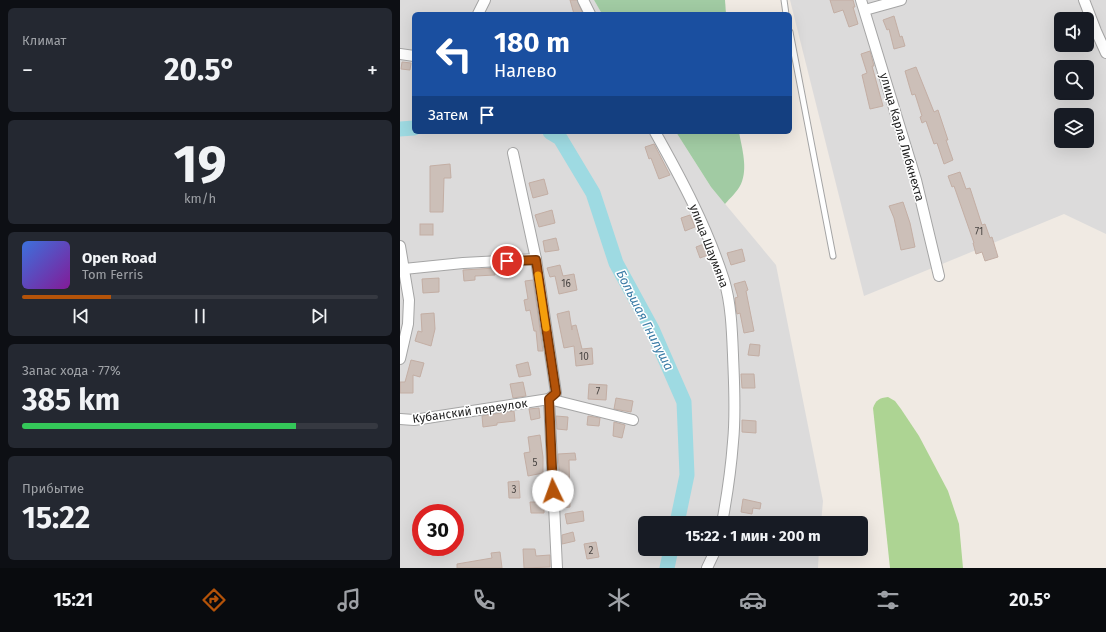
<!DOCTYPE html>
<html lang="ru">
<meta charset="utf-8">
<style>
:root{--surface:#171b24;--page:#242831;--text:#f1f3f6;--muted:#9ea1a6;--line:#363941;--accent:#b45309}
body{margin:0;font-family:"Fira Sans",sans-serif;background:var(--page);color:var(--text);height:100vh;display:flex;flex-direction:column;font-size:15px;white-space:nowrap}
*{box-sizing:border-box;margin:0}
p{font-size:13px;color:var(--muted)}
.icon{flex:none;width:22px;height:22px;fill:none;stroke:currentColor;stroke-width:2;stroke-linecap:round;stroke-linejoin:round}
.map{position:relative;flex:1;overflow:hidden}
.sheet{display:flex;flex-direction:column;gap:8px;padding:8px;background:#0d0f14;width:400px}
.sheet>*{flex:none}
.hud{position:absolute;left:12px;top:12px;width:380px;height:122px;border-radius:6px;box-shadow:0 4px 16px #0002;background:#1a4fa0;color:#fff;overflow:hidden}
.tools{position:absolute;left:654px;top:12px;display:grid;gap:8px}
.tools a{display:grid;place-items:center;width:40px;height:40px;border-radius:6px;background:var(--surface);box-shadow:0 4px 16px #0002;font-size:20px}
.speed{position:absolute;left:12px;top:504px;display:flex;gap:8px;font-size:20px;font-weight:700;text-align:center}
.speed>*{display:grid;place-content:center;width:52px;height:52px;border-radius:50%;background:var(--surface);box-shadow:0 4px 16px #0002;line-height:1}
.speed .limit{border:6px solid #d22;background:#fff;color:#111}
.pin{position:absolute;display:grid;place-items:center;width:34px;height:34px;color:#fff;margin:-17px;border:2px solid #fff;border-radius:50%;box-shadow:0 1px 4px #0007}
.me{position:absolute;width:44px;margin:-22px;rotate:357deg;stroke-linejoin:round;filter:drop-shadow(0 0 3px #0008)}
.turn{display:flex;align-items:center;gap:14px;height:84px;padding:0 16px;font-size:18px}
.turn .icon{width:52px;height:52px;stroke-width:2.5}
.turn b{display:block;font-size:28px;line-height:34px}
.then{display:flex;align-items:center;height:38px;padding:0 16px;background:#0003;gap:8px;font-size:15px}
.big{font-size:30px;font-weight:700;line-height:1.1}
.sheet .tile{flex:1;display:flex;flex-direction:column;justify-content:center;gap:6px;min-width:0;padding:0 14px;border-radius:6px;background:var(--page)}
.sheet .dial{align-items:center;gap:0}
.dial b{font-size:52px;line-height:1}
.song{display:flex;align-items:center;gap:12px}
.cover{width:48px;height:48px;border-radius:6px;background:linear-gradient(135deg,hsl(220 70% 55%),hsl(290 70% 35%))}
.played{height:4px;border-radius:2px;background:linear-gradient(90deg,var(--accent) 25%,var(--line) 25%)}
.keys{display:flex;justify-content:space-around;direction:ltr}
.heat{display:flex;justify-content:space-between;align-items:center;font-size:22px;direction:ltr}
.charge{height:6px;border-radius:3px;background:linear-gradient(90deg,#34c759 77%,var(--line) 0)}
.trip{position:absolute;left:238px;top:516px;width:230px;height:40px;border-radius:6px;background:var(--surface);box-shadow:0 4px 16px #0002;font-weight:700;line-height:40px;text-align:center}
.tab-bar{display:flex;height:64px;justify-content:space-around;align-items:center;background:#090b0e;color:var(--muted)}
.tab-bar .icon{width:28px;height:28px}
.tab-bar .selected{color:var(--accent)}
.tab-bar b{font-size:18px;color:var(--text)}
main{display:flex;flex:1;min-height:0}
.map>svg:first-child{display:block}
.residential{fill:#dcdbdb;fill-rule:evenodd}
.forest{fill:#add493}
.cemetery{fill:#a1cba3}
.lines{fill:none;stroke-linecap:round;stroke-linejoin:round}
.river{stroke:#9edae2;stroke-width:15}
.building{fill:#ccbfb8;stroke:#c3aea4}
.lane-casing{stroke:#a5a5a5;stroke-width:7}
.street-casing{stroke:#a5a5a5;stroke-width:12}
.lane{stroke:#fff;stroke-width:5}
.street{stroke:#fff;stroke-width:10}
.route-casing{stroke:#753606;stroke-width:10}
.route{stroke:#b45309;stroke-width:7}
.slow{stroke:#f59e0b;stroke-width:7}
.labels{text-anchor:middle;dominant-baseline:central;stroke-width:3;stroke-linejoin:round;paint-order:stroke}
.number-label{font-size:10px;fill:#4a4644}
.street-label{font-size:12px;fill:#1e1e1e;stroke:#fff}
.water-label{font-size:13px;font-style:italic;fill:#3b7ca6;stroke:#fff}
</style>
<main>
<section class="sheet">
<div class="tile"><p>Климат</p>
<div class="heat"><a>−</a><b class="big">20.5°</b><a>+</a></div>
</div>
<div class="tile dial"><b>19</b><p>km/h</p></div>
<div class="tile">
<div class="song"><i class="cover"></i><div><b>Open Road</b><p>Tom Ferris</p></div></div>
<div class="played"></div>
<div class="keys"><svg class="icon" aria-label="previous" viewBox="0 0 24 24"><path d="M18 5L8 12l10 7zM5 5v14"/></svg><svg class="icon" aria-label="pause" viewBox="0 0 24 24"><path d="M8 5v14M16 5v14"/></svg><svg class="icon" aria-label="next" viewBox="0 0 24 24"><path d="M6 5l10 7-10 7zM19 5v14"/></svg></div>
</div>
<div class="tile"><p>Запас хода · 77%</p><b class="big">385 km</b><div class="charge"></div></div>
<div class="tile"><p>Прибытие</p><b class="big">15:22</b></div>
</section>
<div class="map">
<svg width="706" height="568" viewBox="0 0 706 568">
<rect width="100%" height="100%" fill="#f0eae3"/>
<g class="residential">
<path d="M0 0H194L202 14H14V132H276L311 187 376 265 423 501 421 523H245V549H419L418 568H0ZM21 513H55V547H21Z"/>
<path d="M390 0H706V234L664 214 464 296ZM661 19H687V45H661ZM661 67H687V93H661ZM661 115H687V141H661Z"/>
</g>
<path class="forest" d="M488 397 495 401 501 409 519 436 548 491 559 524 563 568H490L473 408C476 400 479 398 488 397Z"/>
<g class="cemetery">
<polygon points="194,0 325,0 326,14 202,14"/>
<path d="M276 132H339C342 149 348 168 341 184 338 191 330 198 325 204L311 187Z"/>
</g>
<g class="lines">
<g class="river">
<polyline points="0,129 14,128"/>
<polyline points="150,132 160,138 193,193 216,263 252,329 284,402 287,475 277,523"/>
<polyline points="267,568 271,549"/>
</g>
</g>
<g class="building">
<polygon points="170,0 177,0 183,14 174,14"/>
<polygon points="430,0 453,0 455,7 453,7 458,24 449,27 443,10 434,13"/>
<polygon points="494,16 500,37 502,36 505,46 494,49 489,29 487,30 483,20"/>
<polygon points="470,51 474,66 472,66 483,106 470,109 462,75 467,73 461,54"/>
<polygon points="2,62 11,63 10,70 1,69"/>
<polygon points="516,67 534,112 538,110 548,140 546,140 553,160 544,164 537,143 534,144 526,121 522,123 520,117 522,116 515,94 512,95 509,85 505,71"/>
<polygon points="254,144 270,175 259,179 251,158 249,159 245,147"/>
<polygon points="50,164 51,178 44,178 43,212 30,212 30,166"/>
<polygon points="560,172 566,189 570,188 582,225 585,224 590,238 592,237 598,257 585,261 582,252 576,254 573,243 574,243 554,186 552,187 548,176"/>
<polygon points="144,179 148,194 133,198 129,183"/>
<polygon points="503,202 510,223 515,247 501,250 494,218 489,206"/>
<polygon points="152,210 155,223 139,227 135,215"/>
<polygon points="290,215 295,227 285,231 281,218"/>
<rect x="20" y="224" width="13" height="11"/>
<polygon points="156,238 159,250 145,252 143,241"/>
<polygon points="304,244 308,255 300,258 296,247"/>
<polygon points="342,249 345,261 331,265 327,253"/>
<polygon points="160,265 163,276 174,274 177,290 159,294 155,276 150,277 147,268"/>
<polygon points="95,268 95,275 75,276 75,280 64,281 63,270"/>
<polygon points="39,278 39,292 23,293 22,279"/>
<polygon points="133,280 143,351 138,351 136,331 134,331 130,310 126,311 124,300 128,299 125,281"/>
<polygon points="345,281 348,290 346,291 354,331 344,333 340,313 337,314 336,309 335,298 338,297 334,284"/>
<polygon points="169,311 172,330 172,326 176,325 182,349 192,348 193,364 176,366 174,346 164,348 157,314"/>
<polygon points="34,313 35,329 31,346 15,341 18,331 22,332 21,314"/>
<polygon points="350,344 360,345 359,356 348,355"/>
<polygon points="11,360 24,363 20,377 13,375 13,393 0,393 0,382 5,382"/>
<polygon points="128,362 131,375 119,377 116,365"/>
<polygon points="341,374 354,374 355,388 342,388"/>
<polygon points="123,382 126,396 113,398 110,384"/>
<polygon points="189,384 207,385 206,400 188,399"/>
<polygon points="216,398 233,401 231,412 214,409"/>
<polygon points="139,408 140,418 131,420 129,409"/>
<polygon points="114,411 115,421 97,423 97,425 83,427 82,416"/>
<polygon points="156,416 168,417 167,430 157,429"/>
<polygon points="188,416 200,418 199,426 187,425"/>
<polygon points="342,420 356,421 356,433 342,432"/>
<polygon points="214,422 225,425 222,438 213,436"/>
<polygon points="140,435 143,457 143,473 128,476 124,453 130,452 128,437"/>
<polygon points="175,453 176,460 169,460 170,507 162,508 158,454"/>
<polygon points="119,481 120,498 109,498 108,482"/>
<polygon points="343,499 361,503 360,509 353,508 352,514 341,512"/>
<polygon points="130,502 144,502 144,513 131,513"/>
<polygon points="183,511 184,521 167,524 165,514"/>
<polygon points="173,532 175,541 162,544 162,535"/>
<polygon points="196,542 199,557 187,559 184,544"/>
<polygon points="123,549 135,549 136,556 150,555 150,567 124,568"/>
<polygon points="100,552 102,568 57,568 57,564 92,558 91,553"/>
</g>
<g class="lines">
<defs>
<g id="lane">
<polyline points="384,0 386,14"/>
<polyline points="390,32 433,256"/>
</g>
<g id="street">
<polyline points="183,0 190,14"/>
<polyline points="461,0 516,180 539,276"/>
<polyline points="684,0 696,31 706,53"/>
<polyline points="465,10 501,0"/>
<polyline points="78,14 85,0"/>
<polyline points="0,54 14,56"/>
<path d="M255 132C282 180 307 227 324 280 331 303 332 330 333 355 334 383 336 413 333 442 331 469 327 496 322 523"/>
<polyline points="113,153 136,259 156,393 149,399 157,568"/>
<polyline points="0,246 9,300 8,324 0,359"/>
<polyline points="4,269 63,263 136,259"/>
<polyline points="0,419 14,420 149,399 233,420"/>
<polyline points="307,568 316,549"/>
</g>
</defs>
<use href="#lane" class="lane-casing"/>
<use href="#street" class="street-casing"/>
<use href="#lane" class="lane"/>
<use href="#street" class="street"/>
</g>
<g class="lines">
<defs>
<polyline id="route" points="107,261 136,260 156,393 149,399 153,491"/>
</defs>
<use href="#route" class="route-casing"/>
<use href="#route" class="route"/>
<polyline class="slow" points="138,275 146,328"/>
</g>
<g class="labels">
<g class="number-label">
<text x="579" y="232">71</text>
<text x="166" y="284">16</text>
<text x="184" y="357">10</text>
<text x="198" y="392">7</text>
<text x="135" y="463">5</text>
<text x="114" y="490">3</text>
<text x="191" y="551">2</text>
</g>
<g class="street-label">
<text transform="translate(502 137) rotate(74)">улица Карла Либкнехта</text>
<text transform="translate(309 246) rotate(69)">улица Шаумяна</text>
<text transform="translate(70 411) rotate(-8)">Кубанский переулок</text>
</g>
<g class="water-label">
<text transform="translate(245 320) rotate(63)">Большая Гнилуша</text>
</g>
</g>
</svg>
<div class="tools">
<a><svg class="icon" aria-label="sound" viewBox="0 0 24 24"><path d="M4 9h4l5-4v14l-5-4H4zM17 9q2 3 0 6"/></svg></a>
<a><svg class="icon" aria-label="search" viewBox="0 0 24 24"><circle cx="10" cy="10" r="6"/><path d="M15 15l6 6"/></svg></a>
<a><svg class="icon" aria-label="layers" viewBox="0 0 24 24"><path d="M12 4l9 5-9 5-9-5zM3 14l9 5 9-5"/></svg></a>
</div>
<div class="speed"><div class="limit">30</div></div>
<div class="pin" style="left:107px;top:261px;background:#d93025"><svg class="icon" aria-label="arrive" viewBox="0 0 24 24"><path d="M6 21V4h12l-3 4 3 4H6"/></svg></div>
<svg class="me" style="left:153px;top:491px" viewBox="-20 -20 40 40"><circle r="19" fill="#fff"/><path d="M0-13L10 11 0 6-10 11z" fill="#b45309"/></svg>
<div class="trip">15:22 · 1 мин · 200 m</div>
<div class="hud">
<div class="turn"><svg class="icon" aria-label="left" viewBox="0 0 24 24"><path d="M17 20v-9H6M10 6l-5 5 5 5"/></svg><div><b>180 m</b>Налево</div></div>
<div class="then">Затем<svg class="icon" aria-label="arrive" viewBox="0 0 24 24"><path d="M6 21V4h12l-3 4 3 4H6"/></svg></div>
</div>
</div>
</main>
<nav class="tab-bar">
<b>15:21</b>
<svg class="icon selected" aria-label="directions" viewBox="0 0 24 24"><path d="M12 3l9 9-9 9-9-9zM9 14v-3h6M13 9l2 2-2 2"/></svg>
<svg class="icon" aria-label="music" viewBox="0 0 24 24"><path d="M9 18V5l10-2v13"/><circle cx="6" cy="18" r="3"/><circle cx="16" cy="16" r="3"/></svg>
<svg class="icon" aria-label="phone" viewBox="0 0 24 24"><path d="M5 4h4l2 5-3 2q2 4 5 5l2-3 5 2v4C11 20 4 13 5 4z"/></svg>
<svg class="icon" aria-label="climate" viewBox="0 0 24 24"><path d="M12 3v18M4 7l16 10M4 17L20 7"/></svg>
<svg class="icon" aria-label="car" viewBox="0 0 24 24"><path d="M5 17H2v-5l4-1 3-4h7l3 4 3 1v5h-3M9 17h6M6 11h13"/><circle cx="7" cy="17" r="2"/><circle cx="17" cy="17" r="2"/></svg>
<svg class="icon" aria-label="filters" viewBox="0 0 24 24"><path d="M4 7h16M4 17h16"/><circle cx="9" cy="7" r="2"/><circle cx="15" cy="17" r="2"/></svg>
<b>20.5°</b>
</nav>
